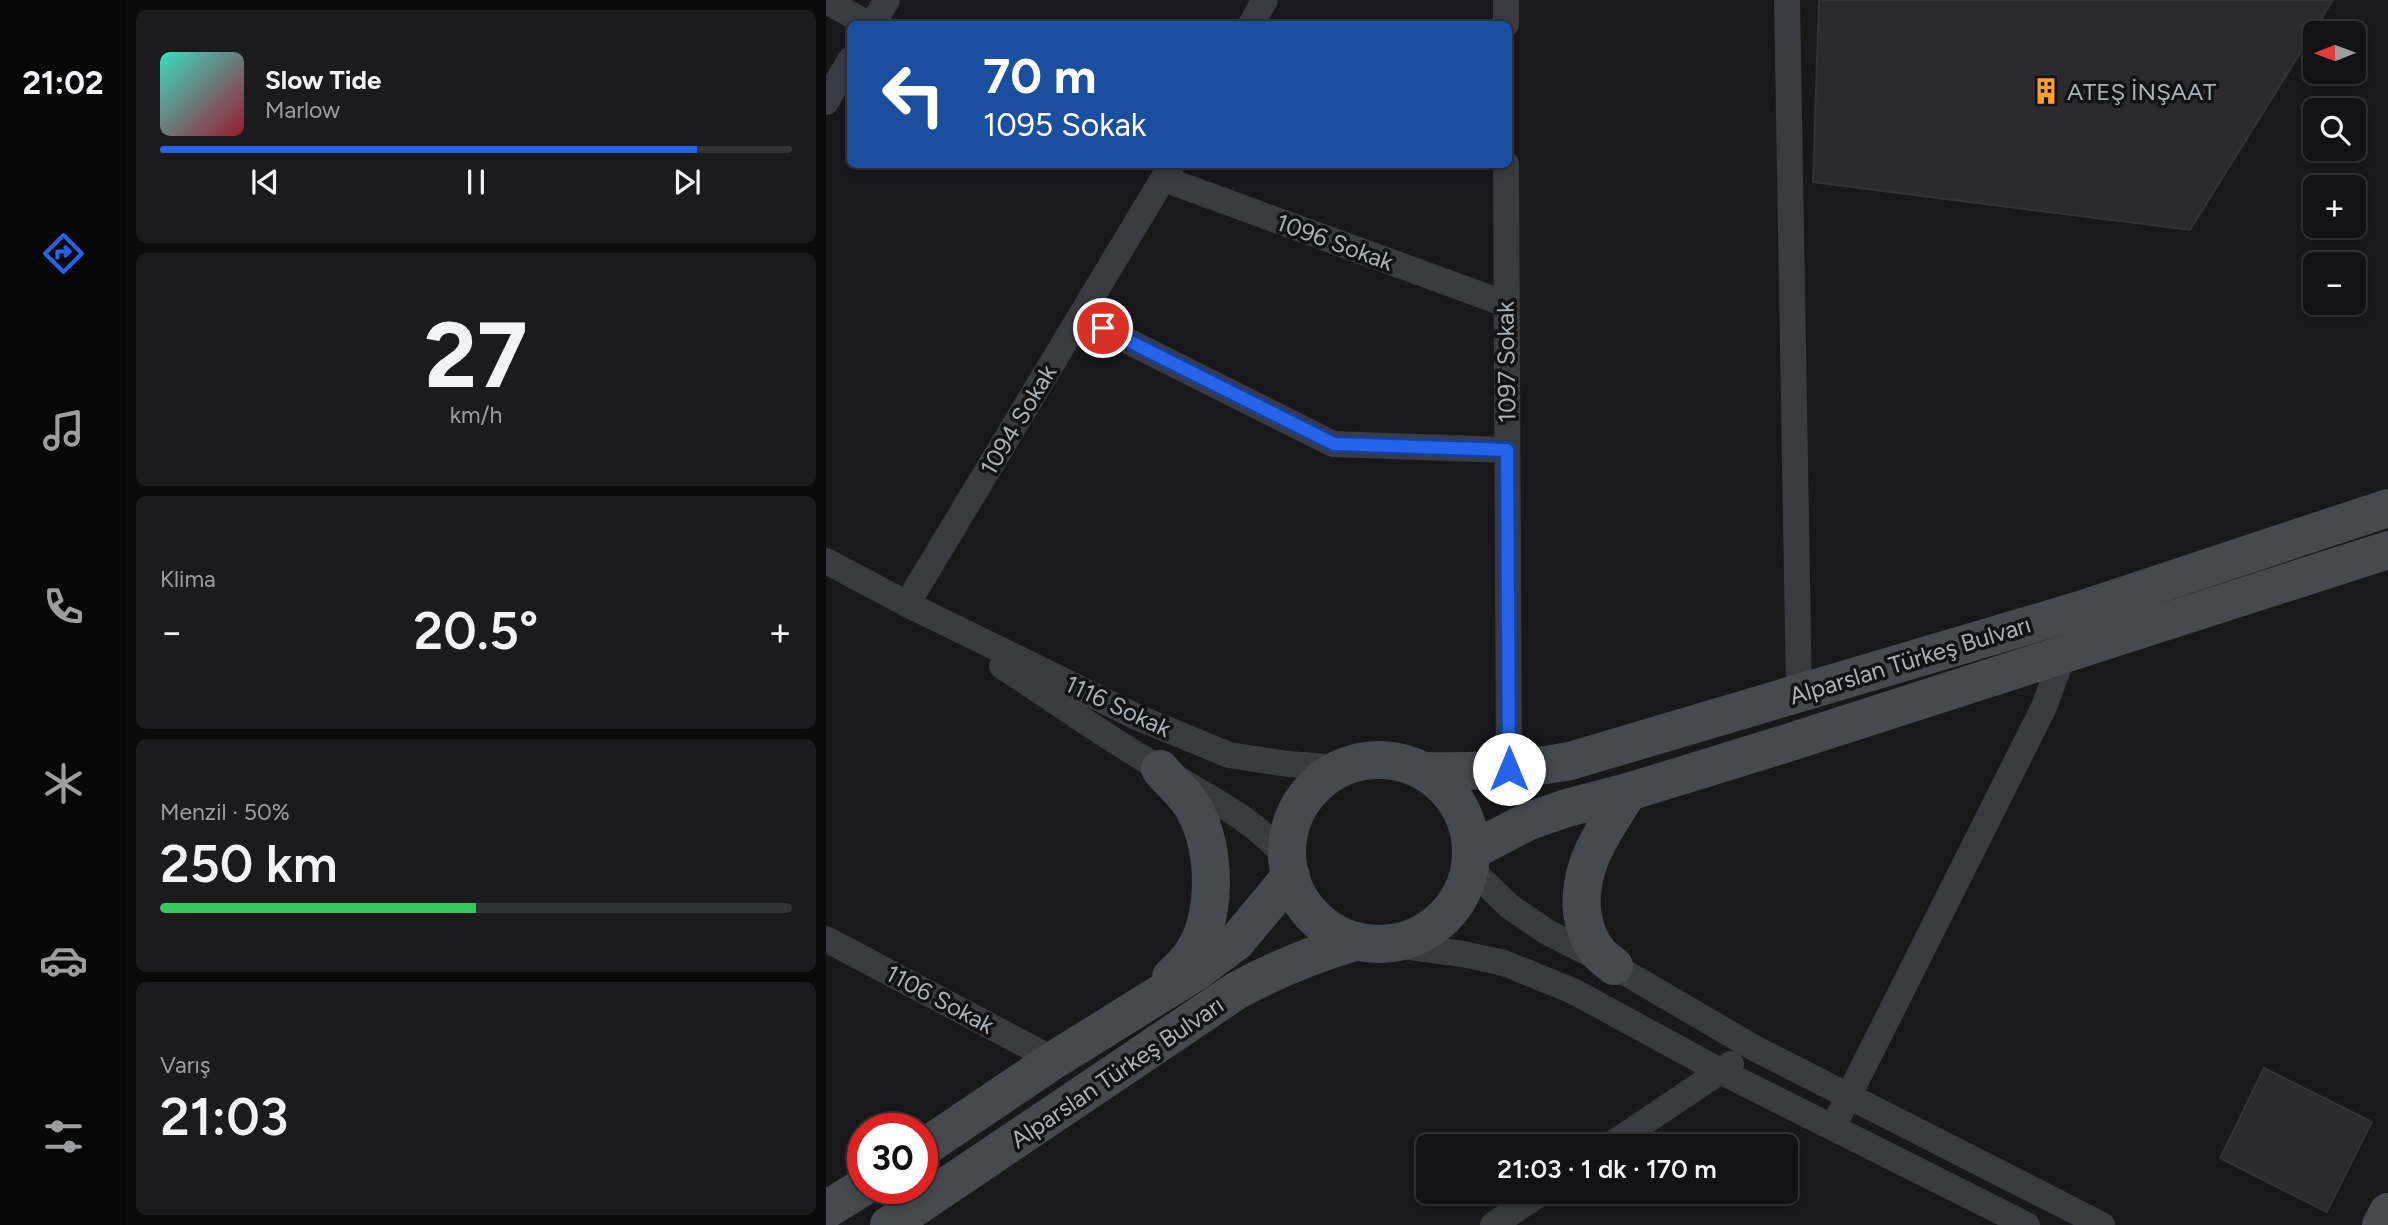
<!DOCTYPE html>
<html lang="tr">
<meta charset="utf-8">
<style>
:root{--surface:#121214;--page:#1b1b1d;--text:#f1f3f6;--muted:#9c9ea0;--line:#313234;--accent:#2563eb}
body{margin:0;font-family:Figtree,sans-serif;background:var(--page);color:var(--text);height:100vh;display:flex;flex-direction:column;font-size:26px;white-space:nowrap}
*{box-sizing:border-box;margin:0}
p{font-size:23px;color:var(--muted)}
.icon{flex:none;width:38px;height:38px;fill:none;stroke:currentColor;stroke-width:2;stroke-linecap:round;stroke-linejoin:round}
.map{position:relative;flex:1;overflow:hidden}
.side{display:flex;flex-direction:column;gap:10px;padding:10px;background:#0a0a0b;width:700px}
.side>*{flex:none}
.guide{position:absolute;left:21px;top:21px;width:665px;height:147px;border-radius:10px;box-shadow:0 4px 10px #0003,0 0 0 2px var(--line);background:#1a4fa0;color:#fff;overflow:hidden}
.needle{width:46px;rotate:269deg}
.buttons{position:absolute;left:1477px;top:21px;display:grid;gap:14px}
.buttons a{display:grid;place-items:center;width:63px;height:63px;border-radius:10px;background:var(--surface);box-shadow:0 4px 10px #0003,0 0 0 2px var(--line);font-size:35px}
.speed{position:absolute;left:21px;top:1113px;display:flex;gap:14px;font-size:35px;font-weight:700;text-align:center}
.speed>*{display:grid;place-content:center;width:91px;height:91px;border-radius:50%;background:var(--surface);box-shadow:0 4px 10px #0003,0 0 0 2px var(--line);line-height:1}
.speed .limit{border:10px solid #d22;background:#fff;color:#111}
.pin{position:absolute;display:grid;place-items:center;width:60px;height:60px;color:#fff;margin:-30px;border:4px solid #fff;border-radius:50%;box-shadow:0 2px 7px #0007}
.me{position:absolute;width:77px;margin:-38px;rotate:0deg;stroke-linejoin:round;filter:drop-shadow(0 0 5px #0008)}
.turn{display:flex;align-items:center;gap:24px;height:147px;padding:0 21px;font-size:32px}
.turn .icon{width:91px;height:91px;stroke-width:2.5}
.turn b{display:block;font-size:49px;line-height:60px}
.big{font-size:52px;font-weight:600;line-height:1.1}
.side .tile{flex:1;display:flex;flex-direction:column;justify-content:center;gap:10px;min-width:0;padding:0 24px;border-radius:10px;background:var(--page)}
.side .dial{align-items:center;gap:0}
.dial b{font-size:91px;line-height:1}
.song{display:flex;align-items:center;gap:21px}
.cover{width:84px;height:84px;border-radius:10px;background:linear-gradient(135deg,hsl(170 70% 55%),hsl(350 70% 35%))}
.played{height:7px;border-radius:4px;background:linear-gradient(90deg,var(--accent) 85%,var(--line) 85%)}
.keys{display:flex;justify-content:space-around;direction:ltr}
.heat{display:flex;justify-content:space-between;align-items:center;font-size:38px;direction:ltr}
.charge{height:10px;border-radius:5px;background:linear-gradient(90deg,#34c759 50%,var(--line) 0)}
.trip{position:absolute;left:590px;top:1134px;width:382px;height:70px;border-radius:10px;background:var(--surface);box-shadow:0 4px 10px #0003,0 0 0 2px var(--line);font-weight:600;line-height:70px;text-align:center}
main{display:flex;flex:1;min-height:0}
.tabs{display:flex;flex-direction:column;width:126px;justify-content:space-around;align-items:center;background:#070708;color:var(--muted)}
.tabs .icon{width:49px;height:49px}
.tabs .selected{color:var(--accent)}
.tabs b{font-size:32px;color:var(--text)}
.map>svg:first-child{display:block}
.building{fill:#2b2b2f;stroke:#323237;stroke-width:2}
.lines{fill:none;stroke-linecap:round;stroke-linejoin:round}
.street{stroke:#393b40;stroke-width:26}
.secondary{stroke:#464a50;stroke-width:38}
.route-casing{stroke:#184099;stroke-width:18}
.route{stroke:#2563eb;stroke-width:12}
.labels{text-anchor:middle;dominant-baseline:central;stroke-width:7;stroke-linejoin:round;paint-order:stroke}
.poi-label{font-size:24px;fill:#a9b1bb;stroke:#131316;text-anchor:start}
.street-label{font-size:24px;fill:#a9b1bb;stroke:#131316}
</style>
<main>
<nav class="tabs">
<b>21:02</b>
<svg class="icon selected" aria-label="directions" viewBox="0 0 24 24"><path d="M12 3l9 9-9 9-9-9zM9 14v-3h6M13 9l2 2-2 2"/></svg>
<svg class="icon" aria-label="music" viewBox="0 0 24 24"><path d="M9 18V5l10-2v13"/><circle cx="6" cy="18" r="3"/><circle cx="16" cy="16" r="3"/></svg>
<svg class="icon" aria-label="phone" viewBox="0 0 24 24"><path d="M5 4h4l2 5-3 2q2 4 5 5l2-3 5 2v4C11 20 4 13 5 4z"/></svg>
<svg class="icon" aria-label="climate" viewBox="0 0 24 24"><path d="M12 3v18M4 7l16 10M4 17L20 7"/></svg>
<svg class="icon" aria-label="car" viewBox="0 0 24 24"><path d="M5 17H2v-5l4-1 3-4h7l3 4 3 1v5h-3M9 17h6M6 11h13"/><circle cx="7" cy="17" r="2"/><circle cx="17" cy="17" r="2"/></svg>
<svg class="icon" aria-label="filters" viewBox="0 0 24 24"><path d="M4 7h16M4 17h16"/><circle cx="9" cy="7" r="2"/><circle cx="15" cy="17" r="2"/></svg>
</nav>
<section class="side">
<div class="tile">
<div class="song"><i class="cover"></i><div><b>Slow Tide</b><p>Marlow</p></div></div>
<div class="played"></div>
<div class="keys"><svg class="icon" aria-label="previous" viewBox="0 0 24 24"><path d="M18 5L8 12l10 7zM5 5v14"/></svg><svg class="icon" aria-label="pause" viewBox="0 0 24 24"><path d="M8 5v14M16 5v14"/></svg><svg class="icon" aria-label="next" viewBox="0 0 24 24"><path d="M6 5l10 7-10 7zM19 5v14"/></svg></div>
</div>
<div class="tile dial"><b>27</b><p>km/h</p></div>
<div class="tile"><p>Klima</p>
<div class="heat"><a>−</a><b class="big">20.5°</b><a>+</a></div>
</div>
<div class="tile"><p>Menzil · 50%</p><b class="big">250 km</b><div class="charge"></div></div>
<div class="tile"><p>Varış</p><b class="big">21:03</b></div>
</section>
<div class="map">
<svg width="1562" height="1225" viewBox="0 0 1562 1225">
<rect width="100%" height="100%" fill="#18181b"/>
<g class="building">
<polygon points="993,0 1507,0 1364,230 987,182"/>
<polygon points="1438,1068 1546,1122 1501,1212 1394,1158"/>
</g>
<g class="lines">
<g class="street">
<polyline points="961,0 973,693"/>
<polyline points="0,1 42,24"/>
<polyline points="46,24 61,0"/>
<polyline points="425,24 439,0"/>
<polyline points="680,24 680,0"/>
<polyline points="0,102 24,60"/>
<polyline points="680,164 683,769"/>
<polyline points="338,179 680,304"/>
<polyline points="254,317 507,444 681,450"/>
<polyline points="0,561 81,604 311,717 403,755 462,764 516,768"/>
<polyline points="81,604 346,164"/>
<path d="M176 666C229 700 280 738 335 769 380 796 427 818 462 859"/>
<polyline points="644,868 683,906 721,932 788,966 930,1049 1276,1225"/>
<polyline points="0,939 228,1060"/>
<polyline points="561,944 637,954 678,963 747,991 894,1071 1201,1225"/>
<polyline points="1014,1113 1218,707 1237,655"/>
<polyline points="783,1146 905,1064"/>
<polyline points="667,1225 716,1192"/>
</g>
<g class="secondary">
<circle cx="553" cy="852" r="92"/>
<path d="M334 769C345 782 361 795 369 811 390 851 392 919 364 957 358 965 351 971 345 977"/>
<path d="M598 771C647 772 696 770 744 761L1254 610 1562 508"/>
<polyline points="645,851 703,821 741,808 802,792 955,745 1562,550"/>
<path d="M788 966C783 962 776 957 772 952 763 941 758 925 756 912 752 863 778 832 802 792"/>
<polyline points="96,1149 228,1060 371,971 410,942 465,876"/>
<polyline points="0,1210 37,1187"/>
<path d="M63 1225 410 991C450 969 488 954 531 941"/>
<polyline points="1555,1225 1562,1212"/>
</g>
</g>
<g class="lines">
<defs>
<polyline id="route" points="277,328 508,444 681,450 683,769"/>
</defs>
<use href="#route" class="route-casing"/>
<use href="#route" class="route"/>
</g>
<defs>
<symbol id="building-bare" viewBox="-9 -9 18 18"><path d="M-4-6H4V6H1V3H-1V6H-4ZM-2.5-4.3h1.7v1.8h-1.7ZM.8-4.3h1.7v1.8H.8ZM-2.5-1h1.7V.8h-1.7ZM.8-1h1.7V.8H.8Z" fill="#ffa22c" stroke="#131316" stroke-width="2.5" paint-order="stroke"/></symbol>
</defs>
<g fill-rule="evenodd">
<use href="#building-bare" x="1201" y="72" width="38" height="38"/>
</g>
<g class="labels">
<g class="poi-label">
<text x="1241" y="91">ATEŞ İNŞAAT</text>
</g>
<g class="street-label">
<text transform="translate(509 242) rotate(20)">1096 Sokak</text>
<text transform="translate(680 362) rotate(-91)">1097 Sokak</text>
<text transform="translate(192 420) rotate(-59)">1094 Sokak</text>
<text transform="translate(1084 660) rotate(-17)">Alparslan Türkeş Bulvarı</text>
<text transform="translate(292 706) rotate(25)">1116 Sokak</text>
<text transform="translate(114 999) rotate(28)">1106 Sokak</text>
<text transform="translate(291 1072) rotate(-34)">Alparslan Türkeş Bulvarı</text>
</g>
</g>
</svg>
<div class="buttons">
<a><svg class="needle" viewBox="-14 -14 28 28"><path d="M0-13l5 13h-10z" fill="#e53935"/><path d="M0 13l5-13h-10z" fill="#9c9ea0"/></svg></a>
<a><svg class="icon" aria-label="search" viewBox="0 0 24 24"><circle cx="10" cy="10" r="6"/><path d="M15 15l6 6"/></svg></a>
<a>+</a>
<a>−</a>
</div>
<div class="speed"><div class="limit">30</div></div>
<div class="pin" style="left:277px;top:328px;background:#d93025"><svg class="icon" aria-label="arrive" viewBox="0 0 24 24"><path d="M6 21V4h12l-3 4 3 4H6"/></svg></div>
<svg class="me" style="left:683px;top:769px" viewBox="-20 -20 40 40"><circle r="19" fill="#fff"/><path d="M0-13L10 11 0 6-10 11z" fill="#2563eb"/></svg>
<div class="trip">21:03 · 1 dk · 170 m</div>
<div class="guide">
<div class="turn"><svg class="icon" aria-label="left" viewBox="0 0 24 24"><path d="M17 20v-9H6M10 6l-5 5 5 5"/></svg><div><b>70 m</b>1095 Sokak</div></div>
</div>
</div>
</main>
